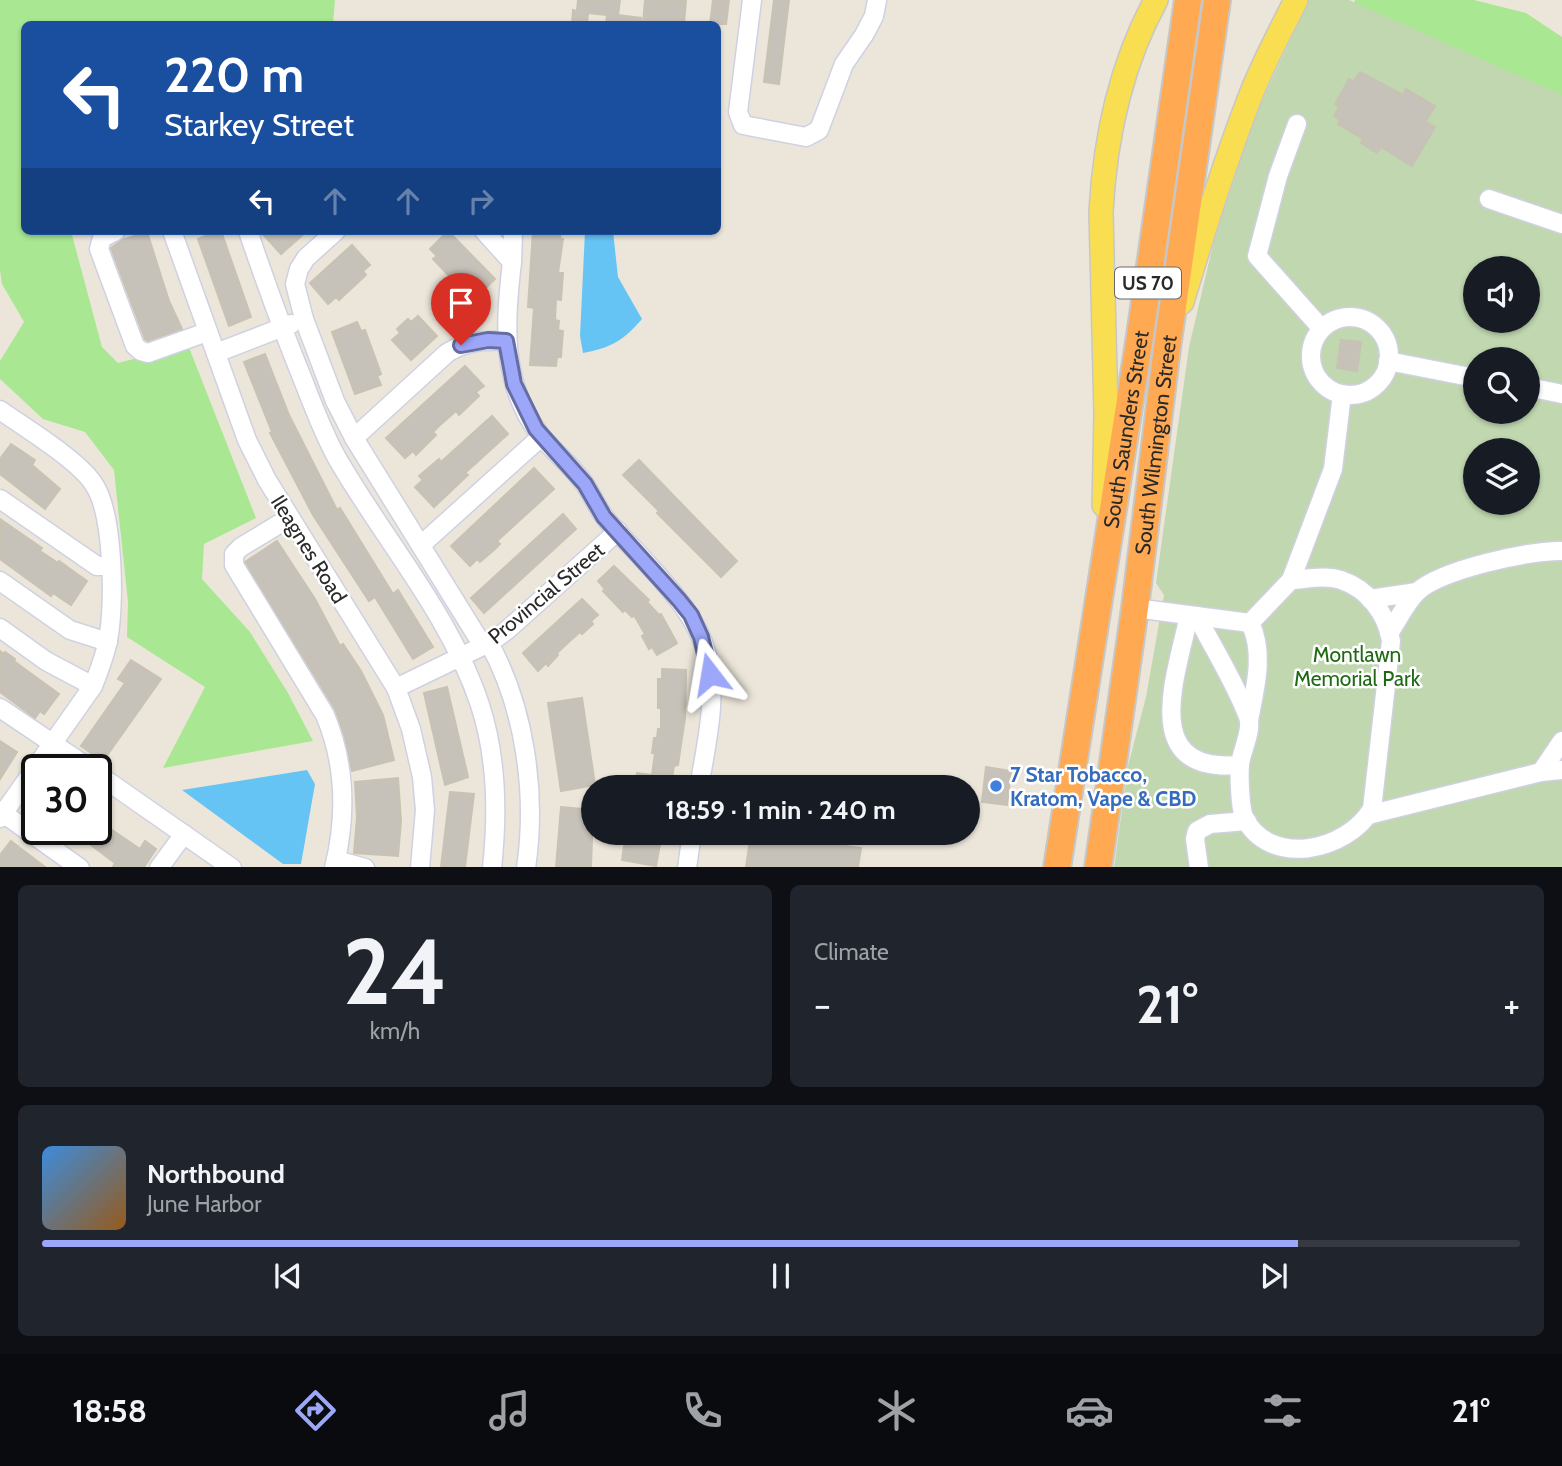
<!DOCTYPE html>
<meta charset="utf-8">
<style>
:root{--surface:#171b24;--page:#20242c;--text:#f1f3f6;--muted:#9ea1a6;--line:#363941;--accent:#9ca7fa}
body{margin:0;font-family:Cabin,sans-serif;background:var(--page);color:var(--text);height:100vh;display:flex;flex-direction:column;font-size:26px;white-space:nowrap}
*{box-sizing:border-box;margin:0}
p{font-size:23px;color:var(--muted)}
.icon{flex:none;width:38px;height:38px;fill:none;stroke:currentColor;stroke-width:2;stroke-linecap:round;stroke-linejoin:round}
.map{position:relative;height:867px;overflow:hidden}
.panel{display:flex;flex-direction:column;gap:18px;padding:18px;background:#0d0f14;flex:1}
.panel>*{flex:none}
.hud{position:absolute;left:21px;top:21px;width:700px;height:214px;border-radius:10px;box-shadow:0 2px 5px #0004;background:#1a4fa0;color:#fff;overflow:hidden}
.buttons{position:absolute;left:1463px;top:256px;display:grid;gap:14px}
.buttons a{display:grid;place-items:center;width:77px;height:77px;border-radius:50%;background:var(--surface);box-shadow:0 2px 5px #0004;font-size:35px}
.speed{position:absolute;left:21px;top:754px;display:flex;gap:14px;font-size:35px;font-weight:700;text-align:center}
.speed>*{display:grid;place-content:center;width:91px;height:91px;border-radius:50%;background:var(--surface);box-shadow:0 2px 5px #0004;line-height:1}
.speed .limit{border:4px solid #111;border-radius:10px;background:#fff;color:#111}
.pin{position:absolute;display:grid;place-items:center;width:60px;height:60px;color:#fff;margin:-72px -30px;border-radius:50% 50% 50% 0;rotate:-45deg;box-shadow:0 0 7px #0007}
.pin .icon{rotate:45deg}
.me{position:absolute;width:77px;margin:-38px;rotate:346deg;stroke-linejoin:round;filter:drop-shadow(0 0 5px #0008)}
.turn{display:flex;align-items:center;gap:24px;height:147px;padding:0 28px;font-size:32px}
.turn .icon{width:91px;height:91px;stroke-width:2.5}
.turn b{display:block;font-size:49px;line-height:60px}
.lanes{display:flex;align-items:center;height:66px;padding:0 28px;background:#0003;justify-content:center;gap:35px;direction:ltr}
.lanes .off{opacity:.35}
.big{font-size:52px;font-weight:700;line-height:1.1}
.panel .widget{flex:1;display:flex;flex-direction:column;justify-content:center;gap:10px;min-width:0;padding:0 24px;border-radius:10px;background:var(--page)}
.panel .dial{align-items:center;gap:0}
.dial b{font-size:91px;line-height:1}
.song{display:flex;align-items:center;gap:21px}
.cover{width:84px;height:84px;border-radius:10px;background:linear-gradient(135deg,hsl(210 70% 55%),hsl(30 70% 35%))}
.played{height:7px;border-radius:4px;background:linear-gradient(90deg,var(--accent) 85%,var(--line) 85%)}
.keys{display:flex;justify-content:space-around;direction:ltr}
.heat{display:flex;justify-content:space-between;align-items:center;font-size:38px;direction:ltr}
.panel .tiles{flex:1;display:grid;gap:18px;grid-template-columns:1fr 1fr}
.widget:last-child{grid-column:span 2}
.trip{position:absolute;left:581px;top:775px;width:399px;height:70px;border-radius:35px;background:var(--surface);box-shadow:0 2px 5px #0004;font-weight:700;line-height:70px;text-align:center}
.menu{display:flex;height:112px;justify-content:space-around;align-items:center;background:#090b0e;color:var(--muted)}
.menu .icon{width:49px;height:49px}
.menu .on{color:var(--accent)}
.menu b{font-size:32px;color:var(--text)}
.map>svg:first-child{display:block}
.green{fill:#a9e792}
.cemetery{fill:#c0d7b0;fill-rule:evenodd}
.water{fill:#66c4f5}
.building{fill:#c7c2b9;stroke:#c8c2b3;stroke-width:2}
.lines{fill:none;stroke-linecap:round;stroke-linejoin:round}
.minor-casing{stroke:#cfd1e3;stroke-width:21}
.major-casing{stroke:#c7c7c7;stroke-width:26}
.highway-casing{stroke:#c7c7c7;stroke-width:30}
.minor{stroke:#fff;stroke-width:18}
.major{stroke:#f9de52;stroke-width:23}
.highway{stroke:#ffaa52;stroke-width:26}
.route-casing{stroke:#656da2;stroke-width:18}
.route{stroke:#9ca7fa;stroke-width:12}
.shop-dot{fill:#3f7fe0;stroke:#fff;stroke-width:2.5}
.labels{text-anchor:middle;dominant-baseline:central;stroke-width:5;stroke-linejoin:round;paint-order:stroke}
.shield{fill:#fff;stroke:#696969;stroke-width:2}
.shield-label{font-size:19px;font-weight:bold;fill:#292929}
.street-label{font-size:21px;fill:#292929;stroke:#fff}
.park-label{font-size:21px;fill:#216a15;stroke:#fff}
.shop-label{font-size:21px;font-weight:bold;fill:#366cbe;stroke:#fff;text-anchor:start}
</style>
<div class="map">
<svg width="1562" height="868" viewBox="0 0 1562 868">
<rect width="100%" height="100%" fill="#ece6da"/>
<g class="green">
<polygon points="0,0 335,0 333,24 24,24 24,231 71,231 102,347 118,363 188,345 256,518 204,544 202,579 250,632 288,693 313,741 163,768 205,687 127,637 128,602 114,470 85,432 43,419 0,379 0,361 24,322 2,284 0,270"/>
<polygon points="1355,0 1474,0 1526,13 1562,37 1562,104 1351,13"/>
</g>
<path class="cemetery" d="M1309 0H1349L1562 95V867L1114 868 1128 766 1146 697 1164 595 1156 583 1189 347 1216 232 1234 180 1249 128ZM1475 268H1528V320H1475ZM1475 359H1528V411H1475ZM1475 450H1528V502H1475Z"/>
<g class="water">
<path d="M585 231H613L618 277 642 319C624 340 611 348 583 353L580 336Z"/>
<polygon points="307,770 315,784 301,864 283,864 182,790"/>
</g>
<g class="building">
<polygon points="578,0 620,0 618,15 641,18 641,24 606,24 607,15 588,13 587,24 572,24 573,10 577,11"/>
<polygon points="645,0 686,0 684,24 643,24"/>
<polygon points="713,0 729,0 726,24 710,24"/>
<polygon points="774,0 789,0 779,84 764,82"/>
<polygon points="1360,72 1403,95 1406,89 1435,106 1425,122 1435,127 1412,166 1381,147 1377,153 1361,143 1363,139 1338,124 1340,120 1334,116 1339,107 1335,104 1349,79 1354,81"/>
<polygon points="216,231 221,231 251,317 229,326 198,239"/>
<polygon points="260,231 307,231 281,254"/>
<polygon points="448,231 495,279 475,298 469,291 466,294 433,259 437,256 430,249"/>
<polygon points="533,231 561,231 560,239 563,239 558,273 563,273 561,300 556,299 555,320 559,321 558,330 563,331 561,357 557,357 556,366 530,365 534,308 528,307"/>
<polygon points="147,232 169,301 182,329 148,341 145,339 111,248 122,240"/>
<polygon points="352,245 370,265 363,271 366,275 339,300 336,297 328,304 310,283"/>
<polygon points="418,316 437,336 411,360 392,340 400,333 397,329 408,319 411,322"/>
<polygon points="357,322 361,331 365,330 381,374 377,376 381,385 355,394 332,332"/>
<polygon points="1341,340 1361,342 1357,371 1337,368"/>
<polygon points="265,354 289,415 337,510 340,508 393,594 398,590 433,647 413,659 375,597 369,601 313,515 270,433 272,432 244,362"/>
<polygon points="465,366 484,386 476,392 479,396 459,415 456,411 440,425 433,432 436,435 416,455 413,451 405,458 386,438"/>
<polygon points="492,416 508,434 465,473 468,475 434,507 415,487 423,480 419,476 439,459 441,462"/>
<polygon points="11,444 35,460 32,465 60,489 45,509 0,474 0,459"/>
<polygon points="639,460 737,561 721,577 657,513 659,511 623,475"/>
<polygon points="534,468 554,489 497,541 500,544 495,549 480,562 477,559 470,566 451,546"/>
<polygon points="563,514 576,529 484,613 471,598"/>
<polygon points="0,519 42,548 40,551 58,563 59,561 87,581 71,605 53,593 51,596 0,559"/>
<polygon points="277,541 315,599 340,646 343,644 361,671 383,715 394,760 352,771 345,738 335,709 245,562"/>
<polygon points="614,566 649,600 647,602 659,615 661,614 677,643 676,644 657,655 652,647 649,649 642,636 645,634 634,615 632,617 625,610 623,612 603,591 605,589 598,581"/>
<polygon points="582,599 598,615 591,621 593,624 582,634 580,632 572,639 557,653 558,655 548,666 546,663 538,671 523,653"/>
<polygon points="0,651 4,654 5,652 15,659 14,661 26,670 59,694 44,714 40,711 35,718 0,692"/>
<polygon points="131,660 161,679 103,761 81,746 125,683 118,679"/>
<polygon points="662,669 686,670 685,718 678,765 674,766 670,788 635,788 637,773 652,775 655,753 652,753 654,738 657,738 658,729 661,729 661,708 658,708 658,679 662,679"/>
<polygon points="447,687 468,777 445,785 424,693"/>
<polygon points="582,698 595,785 561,791 548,703"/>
<polygon points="0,741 17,752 0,779"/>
<polygon points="986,767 1011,771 1007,805 982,802"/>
<polygon points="398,778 401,821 398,856 354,853 357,818 355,782"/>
<polygon points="450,792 474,794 465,867 441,867"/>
<polygon points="561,807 593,810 591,867 556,867"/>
<polygon points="96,819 140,849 145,841 156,849 144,867 113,867 115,863 71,830 96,830"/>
<polygon points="626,833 662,833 656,866 622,860"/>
<polygon points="751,833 861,848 858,867 746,867"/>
<polygon points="11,841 45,867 0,867 0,855"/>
</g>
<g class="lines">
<defs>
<g id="minor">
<polyline points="752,0 738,112 743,125 806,137 819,130 844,64 864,35 874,16 877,0"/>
<polyline points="1297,124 1278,176 1257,256 1322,329"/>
<polyline points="1489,199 1562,224"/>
<polyline points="116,231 102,238 99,249 135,346 141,351 148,353 207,332"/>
<polyline points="172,231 247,440 267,480 396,688 411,729 422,777 425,810 420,868"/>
<path d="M248 231C265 281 283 331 303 380 313 406 323 433 337 458 384 540 450 614 480 705 497 757 498 813 492 868"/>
<polyline points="336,231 306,258 299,269 295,284 304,319 335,401 354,438 483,646"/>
<path d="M484 231 512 262C505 323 500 384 541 436 554 452 572 466 584 483 591 493 596 505 603 515 615 531 630 544 643 559 669 588 697 616 707 655 718 699 706 744 699 788"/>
<polyline points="512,262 513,231"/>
<circle cx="1350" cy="356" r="39"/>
<polyline points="216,353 291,324"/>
<polyline points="1388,361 1475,378"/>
<polyline points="1528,387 1562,394"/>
<path d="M0 410C25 428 77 459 93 483 114 512 115 605 108 640 105 656 99 671 93 686L0 818"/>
<path d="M354 438 447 353C466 341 484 340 506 341"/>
<polyline points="0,499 97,566 110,566"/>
<path d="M289 518 241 547 234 554V565L325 715C346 765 347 815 334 868"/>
<polyline points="421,545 541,437"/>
<polyline points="0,581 70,630 108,642"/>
<polyline points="1370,599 1417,592"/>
<polyline points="1135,608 1250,623 1291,580 1333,469 1342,394"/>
<path d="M1189 615C1177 675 1137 774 1240 765"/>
<path d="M1197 616C1213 648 1236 684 1248 717 1253 729 1242 750 1240 764 1239 775 1240 807 1244 817 1269 868 1346 852 1372 809L1391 641C1387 614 1368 589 1341 580 1326 575 1307 579 1291 580"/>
<polyline points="0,628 46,661 93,686"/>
<path d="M1389 633C1398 620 1406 603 1417 592 1440 570 1530 550 1562 551"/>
<path d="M489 643C525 708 537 794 526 868"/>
<polyline points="396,688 489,643 506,631 618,531"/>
<polyline points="0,708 92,770"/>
<path d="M1249 720C1255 689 1265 652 1250 623"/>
<polyline points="1541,772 1562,741"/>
<polyline points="96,773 232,868"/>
<polyline points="0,811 80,868"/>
<polyline points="1368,815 1541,772 1562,770"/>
<polyline points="336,860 365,868"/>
<polyline points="159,868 184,834"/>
<polyline points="687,868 692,833"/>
<polyline points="1199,868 1195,839 1197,831 1210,824 1247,821"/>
</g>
<g id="major">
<path d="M1182 302C1203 233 1224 164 1250 97 1263 63 1280 32 1296 0"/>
<path d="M1104 505 1106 414 1101 212C1105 137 1120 66 1156 0"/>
</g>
<g id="highway">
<path id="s1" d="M1057 868 1140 336 1188 0"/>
<path id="s2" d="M1098 868 1135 608 1167 348 1217 0"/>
</g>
</defs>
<use href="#minor" class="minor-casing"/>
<use href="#major" class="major-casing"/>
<use href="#highway" class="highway-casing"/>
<use href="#minor" class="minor"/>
<use href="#major" class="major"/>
<use href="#highway" class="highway"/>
</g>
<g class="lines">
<defs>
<polyline id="route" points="461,345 488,340 506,341 514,384 536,429 585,484 604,517 679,600 691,615 701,637 710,674"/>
</defs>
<use href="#route" class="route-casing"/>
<use href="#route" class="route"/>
</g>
<circle class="shop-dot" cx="996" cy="786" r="7"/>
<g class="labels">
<rect class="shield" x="1115" y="267.5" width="66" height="31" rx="5"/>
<g class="shield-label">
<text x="1148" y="283">US 70</text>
</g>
<g class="street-label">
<text stroke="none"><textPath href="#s1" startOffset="444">South Saunders Street</textPath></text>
<text stroke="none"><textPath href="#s2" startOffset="427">South Wilmington Street</textPath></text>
<text transform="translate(309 549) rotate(58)">Ileagnes Road</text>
<text transform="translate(546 593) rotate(-40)">Provincial Street</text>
</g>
<g class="park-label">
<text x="1357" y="654">Montlawn<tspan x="1357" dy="24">Memorial Park</tspan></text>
</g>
<g class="shop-label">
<text x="1010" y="774">7 Star Tobacco,<tspan x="1010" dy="24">Kratom, Vape &amp; CBD</tspan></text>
</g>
</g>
</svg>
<div class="buttons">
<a><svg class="icon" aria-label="sound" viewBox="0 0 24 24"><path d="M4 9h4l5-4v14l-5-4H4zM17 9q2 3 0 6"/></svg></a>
<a><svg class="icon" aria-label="search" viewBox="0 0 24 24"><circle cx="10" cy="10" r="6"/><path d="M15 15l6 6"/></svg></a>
<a><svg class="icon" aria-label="layers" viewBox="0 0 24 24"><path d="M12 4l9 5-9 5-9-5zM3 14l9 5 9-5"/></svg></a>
</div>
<div class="speed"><div class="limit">30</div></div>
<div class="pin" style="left:461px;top:345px;background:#d93025"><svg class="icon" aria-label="arrive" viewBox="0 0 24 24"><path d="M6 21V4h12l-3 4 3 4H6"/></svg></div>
<svg class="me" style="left:710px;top:674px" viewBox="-20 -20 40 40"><path d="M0-17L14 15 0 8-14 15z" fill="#9ca7fa" stroke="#fff" stroke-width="4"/></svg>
<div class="trip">18:59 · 1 min · 240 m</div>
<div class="hud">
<div class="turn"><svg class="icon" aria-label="left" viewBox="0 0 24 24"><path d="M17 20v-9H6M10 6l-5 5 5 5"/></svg><div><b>220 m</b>Starkey Street</div></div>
<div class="lanes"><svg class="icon" aria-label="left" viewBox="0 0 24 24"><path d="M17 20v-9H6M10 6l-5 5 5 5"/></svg><svg class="icon off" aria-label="ahead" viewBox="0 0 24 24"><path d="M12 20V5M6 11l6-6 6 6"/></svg><svg class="icon off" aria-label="ahead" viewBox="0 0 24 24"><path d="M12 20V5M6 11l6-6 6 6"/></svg><svg class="icon off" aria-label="right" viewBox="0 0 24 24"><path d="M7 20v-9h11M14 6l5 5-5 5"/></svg></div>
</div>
</div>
<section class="panel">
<div class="tiles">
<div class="widget dial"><b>24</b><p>km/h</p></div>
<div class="widget"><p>Climate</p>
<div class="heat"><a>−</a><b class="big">21°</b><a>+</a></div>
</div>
<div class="widget">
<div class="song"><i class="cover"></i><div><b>Northbound</b><p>June Harbor</p></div></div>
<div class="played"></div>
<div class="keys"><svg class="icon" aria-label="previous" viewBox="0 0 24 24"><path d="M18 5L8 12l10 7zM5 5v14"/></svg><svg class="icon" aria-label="pause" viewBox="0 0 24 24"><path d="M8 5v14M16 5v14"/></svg><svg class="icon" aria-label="next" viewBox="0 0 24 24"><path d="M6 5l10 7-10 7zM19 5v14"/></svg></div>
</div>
</div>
</section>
<nav class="menu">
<b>18:58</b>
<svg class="icon on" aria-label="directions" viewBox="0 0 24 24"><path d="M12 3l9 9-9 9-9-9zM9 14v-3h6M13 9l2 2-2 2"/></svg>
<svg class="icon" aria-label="music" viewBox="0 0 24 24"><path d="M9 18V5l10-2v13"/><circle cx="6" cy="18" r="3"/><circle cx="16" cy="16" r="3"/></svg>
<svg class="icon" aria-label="phone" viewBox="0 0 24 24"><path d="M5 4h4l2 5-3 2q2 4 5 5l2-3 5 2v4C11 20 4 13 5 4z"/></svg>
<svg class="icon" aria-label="climate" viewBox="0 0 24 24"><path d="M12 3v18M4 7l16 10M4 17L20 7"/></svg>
<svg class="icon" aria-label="car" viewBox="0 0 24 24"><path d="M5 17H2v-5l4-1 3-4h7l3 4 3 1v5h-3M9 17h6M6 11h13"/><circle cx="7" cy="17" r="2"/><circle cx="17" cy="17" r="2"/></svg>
<svg class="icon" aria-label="filters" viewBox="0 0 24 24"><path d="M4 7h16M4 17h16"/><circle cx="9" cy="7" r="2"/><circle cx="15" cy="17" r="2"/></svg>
<b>21°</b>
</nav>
